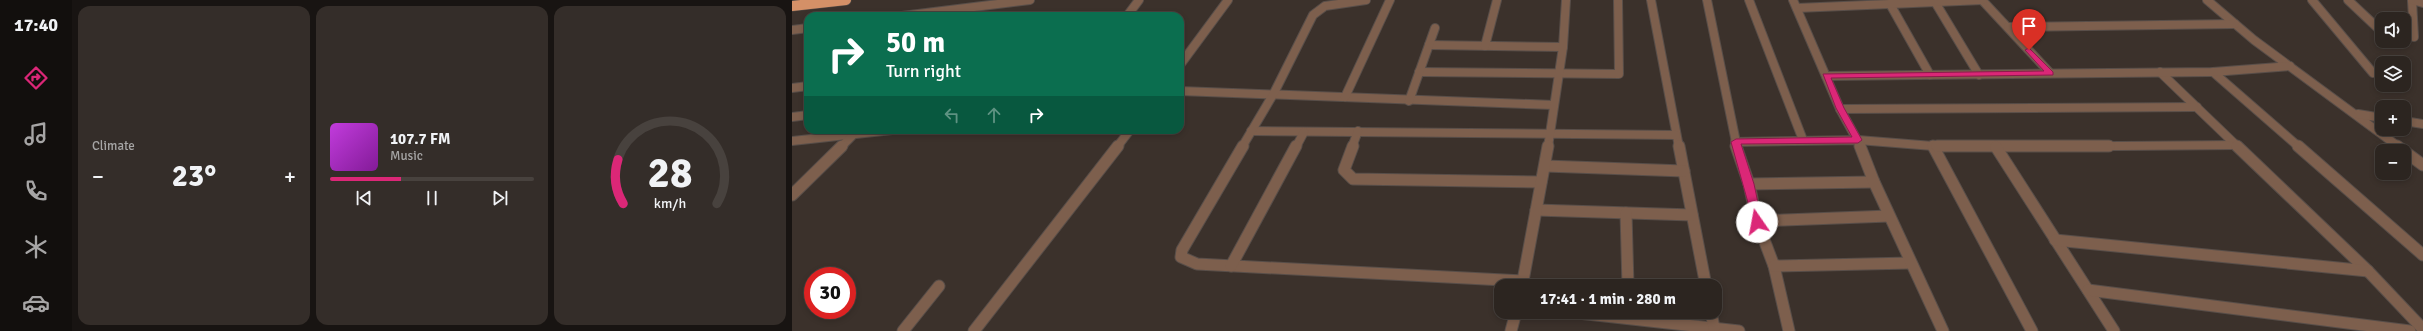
<!DOCTYPE html>
<meta charset="utf-8">
<style>
:root{--surface:#2c2520;--page:#342d29;--text:#f1f3f6;--muted:#a6a5a5;--line:#48423e;--accent:#db2777}
body{margin:0;font-family:Signika,sans-serif;background:var(--page);color:var(--text);height:100vh;display:flex;flex-direction:column;font-size:15px;white-space:nowrap}
*{box-sizing:border-box;margin:0}
p{font-size:13px;color:var(--muted)}
.icon{flex:none;width:22px;height:22px;fill:none;stroke:currentColor;stroke-width:2;stroke-linecap:round;stroke-linejoin:round}
.map{position:relative;flex:1;overflow:hidden}
.details{display:flex;flex-direction:column;gap:6px;padding:6px;background:#181412;width:720px}
.details>*{flex:none}
.top-card{position:absolute;left:12px;top:12px;width:380px;height:122px;border-radius:12px;box-shadow:0 2px 6px #0003,0 0 0 1px var(--line);background:#0b6e4f;color:#fff;overflow:hidden}
.fabs{position:absolute;left:1583px;top:12px;display:grid;gap:8px}
.fabs a{display:grid;place-items:center;width:36px;height:36px;border-radius:8px;background:var(--surface);box-shadow:0 2px 6px #0003,0 0 0 1px var(--line);font-size:20px}
.speed{position:absolute;left:12px;top:267px;display:flex;gap:8px;font-size:20px;font-weight:700;text-align:center}
.speed>*{display:grid;place-content:center;width:52px;height:52px;border-radius:50%;background:var(--surface);box-shadow:0 2px 6px #0003,0 0 0 1px var(--line);line-height:1}
.speed .limit{border:6px solid #d22;background:#fff;color:#111}
.pin{position:absolute;display:grid;place-items:center;width:34px;height:34px;color:#fff;margin:-41px -17px;border-radius:50% 50% 50% 0;rotate:-45deg;box-shadow:0 0 4px #0007}
.pin .icon{rotate:45deg}
.me{position:absolute;width:44px;margin:-22px;rotate:348deg;stroke-linejoin:round;filter:drop-shadow(0 0 3px #0008)}
.turn{display:flex;align-items:center;gap:14px;height:84px;padding:0 16px;font-size:18px}
.turn .icon{width:52px;height:52px;stroke-width:2.5}
.turn b{display:block;font-size:28px;line-height:34px}
.lanes{display:flex;align-items:center;height:38px;padding:0 16px;background:#0003;justify-content:center;gap:20px;direction:ltr}
.lanes .off{opacity:.35}
.big{font-size:30px;font-weight:700;line-height:1.1}
.details .widget{flex:1;display:flex;flex-direction:column;justify-content:center;gap:6px;min-width:0;padding:0 14px;border-radius:12px;background:var(--page)}
.details .dial{align-items:center;gap:0}
.dial svg{height:104px;overflow:visible;fill:none;stroke:var(--line);stroke-width:7;stroke-linecap:round;text-anchor:middle}
.dial text{fill:var(--text);stroke:none}
.song{display:flex;align-items:center;gap:12px}
.cover{width:48px;height:48px;border-radius:6px;background:linear-gradient(135deg,hsl(290 70% 55%),hsl(290 70% 35%))}
.played{height:4px;border-radius:2px;background:linear-gradient(90deg,var(--accent) 35%,var(--line) 35%)}
.keys{display:flex;justify-content:space-around;direction:ltr}
.heat{display:flex;justify-content:space-between;align-items:center;font-size:22px;direction:ltr}
.details .tiles{flex:1;display:grid;gap:6px;grid-template-columns:repeat(3,1fr)}
.trip{position:absolute;left:702px;top:279px;width:228px;height:40px;border-radius:12px;background:var(--surface);box-shadow:0 2px 6px #0003,0 0 0 1px var(--line);font-weight:700;line-height:40px;text-align:center}
main{display:flex;flex:1;min-height:0}
.tab-bar{display:flex;flex-direction:column;width:72px;justify-content:space-around;align-items:center;background:#120f0d;color:var(--muted)}
.tab-bar .icon{width:28px;height:28px}
.tab-bar .on{color:var(--accent)}
.tab-bar b{font-size:18px;color:var(--text)}
.map>svg:first-child{display:block}
.lines{fill:none;stroke-linecap:round;stroke-linejoin:round}
.minor-far1-casing{stroke:#584e49;stroke-width:10}
.minor-casing{stroke:#584e49;stroke-width:13}
.tertiary-far1-casing{stroke:#584e49;stroke-width:10}
.tertiary-casing{stroke:#584e49;stroke-width:13}
.trunk-casing{stroke:#584e49;stroke-width:11}
.minor-far1{stroke:#7d5f4d;stroke-width:8}
.minor{stroke:#7d5f4d;stroke-width:11}
.tertiary-far1{stroke:#7d5f4d;stroke-width:8}
.tertiary{stroke:#7d5f4d;stroke-width:11}
.trunk{stroke:#d49067;stroke-width:10}
.route{fill:#db2777;stroke:#8e194d}
</style>
<main>
<nav class="tab-bar">
<b>17:40</b>
<svg class="icon on" aria-label="directions" viewBox="0 0 24 24"><path d="M12 3l9 9-9 9-9-9zM9 14v-3h6M13 9l2 2-2 2"/></svg>
<svg class="icon" aria-label="music" viewBox="0 0 24 24"><path d="M9 18V5l10-2v13"/><circle cx="6" cy="18" r="3"/><circle cx="16" cy="16" r="3"/></svg>
<svg class="icon" aria-label="phone" viewBox="0 0 24 24"><path d="M5 4h4l2 5-3 2q2 4 5 5l2-3 5 2v4C11 20 4 13 5 4z"/></svg>
<svg class="icon" aria-label="climate" viewBox="0 0 24 24"><path d="M12 3v18M4 7l16 10M4 17L20 7"/></svg>
<svg class="icon" aria-label="car" viewBox="0 0 24 24"><path d="M5 17H2v-5l4-1 3-4h7l3 4 3 1v5h-3M9 17h6M6 11h13"/><circle cx="7" cy="17" r="2"/><circle cx="17" cy="17" r="2"/></svg>
</nav>
<section class="details">
<div class="tiles">
<div class="widget"><p>Climate</p>
<div class="heat"><a>−</a><b class="big">23°</b><a>+</a></div>
</div>
<div class="widget">
<div class="song"><i class="cover"></i><div><b>107.7 FM</b><p>Music</p></div></div>
<div class="played"></div>
<div class="keys"><svg class="icon" aria-label="previous" viewBox="0 0 24 24"><path d="M18 5L8 12l10 7zM5 5v14"/></svg><svg class="icon" aria-label="pause" viewBox="0 0 24 24"><path d="M8 5v14M16 5v14"/></svg><svg class="icon" aria-label="next" viewBox="0 0 24 24"><path d="M6 5l10 7-10 7zM19 5v14"/></svg></div>
</div>
<div class="widget dial"><svg viewBox="0 0 100 80">
<path d="M14 69A42 42 0 1 1 86 69"/>
<path d="M14 69A42 42 0 0 1 10 35" stroke="#db2777"/>
<text x="50" y="56" font-size="32" font-weight="700">28</text>
<text x="50" y="72" font-size="11">km/h</text>
</svg></div>
</div>
</section>
<div class="map">
<svg width="1631" height="331" viewBox="0 0 1631 331">
<rect width="100%" height="100%" fill="#3b312b"/>
<g class="lines">
<defs>
<g id="minor-far1">
<polyline points="859,0 887,147"/>
<polyline points="915,0 945,147"/>
<polyline points="957,0 1011,140"/>
<polyline points="1190,0 1258,73"/>
<polyline points="1415,0 1462,40 1607,147"/>
<polyline points="1520,0 1581,73"/>
<polyline points="1556,0 1590,32"/>
<polyline points="1620,0 1622,37"/>
<polyline points="1620,0 1631,3"/>
<polyline points="1143,2 1187,75"/>
<polyline points="1098,4 1138,75"/>
<polyline points="1005,8 1191,0"/>
<polyline points="110,16 238,0"/>
<polyline points="335,16 347,0"/>
<polyline points="1216,27 1443,24"/>
<polyline points="0,30 16,28"/>
<polyline points="637,45 771,47"/>
<polyline points="693,46 705,0"/>
<polyline points="388,65 436,0"/>
<polyline points="627,72 827,74 826,0"/>
<polyline points="1368,72 1446,147"/>
<polyline points="1421,72 1507,147"/>
<polyline points="1034,76 1421,72 1498,66"/>
<polyline points="0,88 16,86"/>
<polyline points="388,91 762,105"/>
<polyline points="553,97 598,0"/>
<polyline points="617,101 643,28"/>
<polyline points="1048,109 1405,107"/>
<polyline points="1566,114 1590,118"/>
<polyline points="0,117 16,115"/>
<polyline points="1612,121 1631,124"/>
<polyline points="459,131 884,135"/>
<polyline points="0,141 100,130"/>
<polyline points="943,142 1066,140 1141,146 1204,147 1445,145"/>
<polyline points="49,147 60,136"/>
<polyline points="325,147 338,130"/>
<polyline points="450,147 482,93 521,15 533,6 574,0"/>
<polyline points="504,147 512,132"/>
<polyline points="560,147 566,131"/>
<polyline points="756,147 771,47 774,0"/>
</g>
<g id="minor">
<polyline points="451,146 390,250 389,257 405,264 731,281"/>
<polyline points="561,146 552,170 561,179 749,182"/>
<polyline points="887,146 914,286"/>
<polyline points="944,146 957,184 965,221 982,266 997,331"/>
<polyline points="1141,146 1240,331"/>
<polyline points="1145,146 1317,146"/>
<polyline points="1445,146 1576,271 1631,329"/>
<polyline points="1506,146 1631,255"/>
<polyline points="1605,146 1631,165"/>
<polyline points="1204,147 1322,331"/>
<polyline points="753,166 892,171"/>
<polyline points="957,184 1082,182"/>
<polyline points="0,195 50,146"/>
<polyline points="744,210 900,215"/>
<polyline points="834,213 836,286"/>
<polyline points="965,221 1097,216"/>
<polyline points="1263,240 1576,271"/>
<polyline points="439,266 504,146"/>
<polyline points="982,266 1118,263"/>
<polyline points="730,286 756,146"/>
<polyline points="1296,290 1618,331"/>
<polyline points="777,312 947,331"/>
<polyline points="919,312 922,328"/>
<polyline points="111,331 147,286"/>
<polyline points="182,331 326,146"/>
<polyline points="719,331 724,312"/>
</g>
<polyline id="tertiary-far1" points="1001,0 1048,109 1069,147"/>
<polyline id="tertiary" points="1068,146 1082,182 1151,331"/>
<polyline id="trunk" points="0,6 54,0"/>
</defs>
<use href="#minor-far1" class="minor-far1-casing"/>
<use href="#minor" class="minor-casing"/>
<use href="#tertiary-far1" class="tertiary-far1-casing"/>
<use href="#tertiary" class="tertiary-casing"/>
<use href="#trunk" class="trunk-casing"/>
<use href="#minor-far1" class="minor-far1"/>
<use href="#minor" class="minor"/>
<use href="#tertiary-far1" class="tertiary-far1"/>
<use href="#tertiary" class="tertiary"/>
<use href="#trunk" class="trunk"/>
</g>
<polygon class="route" points="1237,48 1261,72 1261,75 1039,78 1052,108 1070,140 1066,143 949,144 962,184 970,222 965,225 962,224 939,142 944,139 1060,137 1044,108 1031,74 1252,71 1233,50"/>
</svg>
<div class="fabs">
<a><svg class="icon" aria-label="sound" viewBox="0 0 24 24"><path d="M4 9h4l5-4v14l-5-4H4zM17 9q2 3 0 6"/></svg></a>
<a><svg class="icon" aria-label="layers" viewBox="0 0 24 24"><path d="M12 4l9 5-9 5-9-5zM3 14l9 5 9-5"/></svg></a>
<a>+</a>
<a>−</a>
</div>
<div class="speed"><div class="limit">30</div></div>
<div class="pin" style="left:1237px;top:50px;background:#d93025"><svg class="icon" aria-label="arrive" viewBox="0 0 24 24"><path d="M6 21V4h12l-3 4 3 4H6"/></svg></div>
<svg class="me" style="left:965px;top:222px" viewBox="-20 -20 40 40"><circle r="19" fill="#fff"/><path d="M0-13L10 11 0 6-10 11z" fill="#db2777"/></svg>
<div class="trip">17:41 · 1 min · 280 m</div>
<div class="top-card">
<div class="turn"><svg class="icon" aria-label="right" viewBox="0 0 24 24"><path d="M7 20v-9h11M14 6l5 5-5 5"/></svg><div><b>50 m</b>Turn right</div></div>
<div class="lanes"><svg class="icon off" aria-label="left" viewBox="0 0 24 24"><path d="M17 20v-9H6M10 6l-5 5 5 5"/></svg><svg class="icon off" aria-label="ahead" viewBox="0 0 24 24"><path d="M12 20V5M6 11l6-6 6 6"/></svg><svg class="icon" aria-label="right" viewBox="0 0 24 24"><path d="M7 20v-9h11M14 6l5 5-5 5"/></svg></div>
</div>
</div>
</main>
